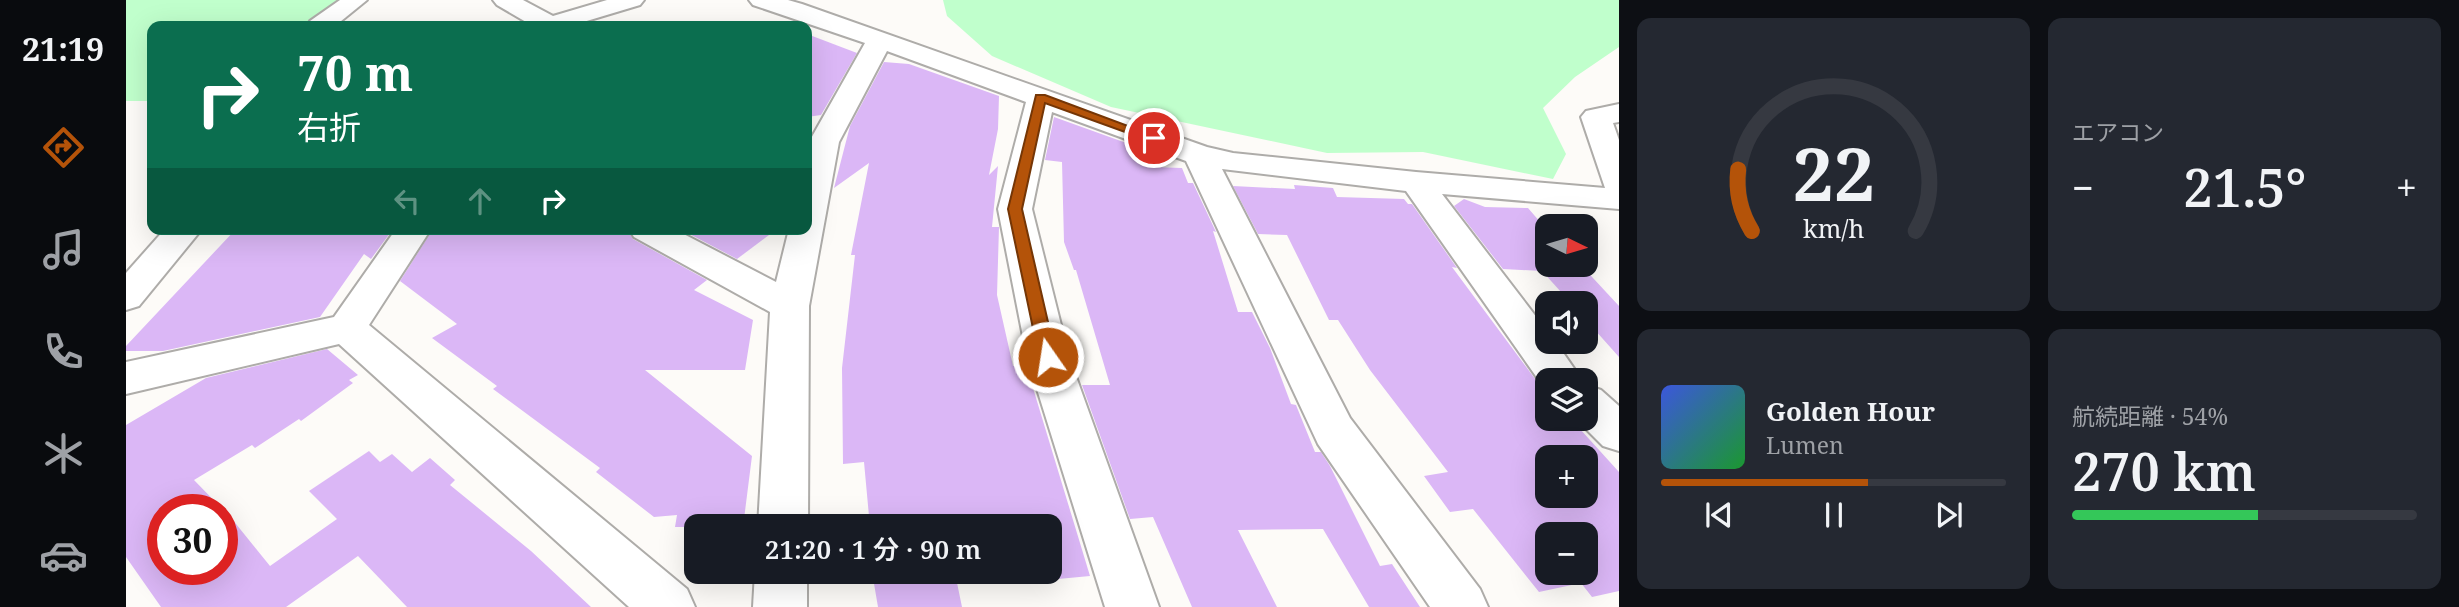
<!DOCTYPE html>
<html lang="ja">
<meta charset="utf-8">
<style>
:root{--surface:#171b24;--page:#242831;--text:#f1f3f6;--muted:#9ea1a6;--line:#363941;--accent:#b45309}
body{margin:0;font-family:"Noto Serif","Noto Sans JP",serif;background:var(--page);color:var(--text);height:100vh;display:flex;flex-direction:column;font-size:26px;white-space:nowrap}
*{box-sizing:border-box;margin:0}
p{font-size:23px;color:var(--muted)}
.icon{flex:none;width:38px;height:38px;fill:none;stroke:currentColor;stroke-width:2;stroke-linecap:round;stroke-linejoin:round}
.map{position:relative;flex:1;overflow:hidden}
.sheet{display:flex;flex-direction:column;gap:18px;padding:18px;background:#0d0f14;width:840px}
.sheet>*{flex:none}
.banner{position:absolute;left:21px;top:21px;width:665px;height:214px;border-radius:14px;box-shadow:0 7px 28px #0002;background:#0b6e4f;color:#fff;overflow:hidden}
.needle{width:46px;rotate:95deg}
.controls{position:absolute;left:1409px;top:214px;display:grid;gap:14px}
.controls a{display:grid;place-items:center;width:63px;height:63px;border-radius:14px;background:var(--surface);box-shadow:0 7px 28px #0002;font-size:35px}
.speed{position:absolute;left:21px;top:494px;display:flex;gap:14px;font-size:35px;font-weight:700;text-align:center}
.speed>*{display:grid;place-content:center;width:91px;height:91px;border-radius:50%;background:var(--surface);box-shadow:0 7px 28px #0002;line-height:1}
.speed .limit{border:10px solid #d22;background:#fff;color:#111}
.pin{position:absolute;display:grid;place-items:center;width:60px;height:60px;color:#fff;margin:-30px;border:4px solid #fff;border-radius:50%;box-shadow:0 2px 7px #0007}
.me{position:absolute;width:77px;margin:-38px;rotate:347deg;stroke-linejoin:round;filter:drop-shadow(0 0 5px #0008)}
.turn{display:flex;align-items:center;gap:24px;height:147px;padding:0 35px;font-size:32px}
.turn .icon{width:91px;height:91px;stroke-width:2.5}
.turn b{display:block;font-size:49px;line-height:60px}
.lanes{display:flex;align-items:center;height:66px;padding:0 35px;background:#0003;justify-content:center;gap:35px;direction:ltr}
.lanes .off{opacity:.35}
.big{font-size:52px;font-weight:600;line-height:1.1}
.sheet .card{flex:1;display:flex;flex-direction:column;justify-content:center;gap:10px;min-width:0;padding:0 24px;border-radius:14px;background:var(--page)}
.sheet .dial{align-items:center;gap:0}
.dial svg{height:182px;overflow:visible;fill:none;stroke:var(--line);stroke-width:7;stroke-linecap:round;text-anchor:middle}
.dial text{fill:var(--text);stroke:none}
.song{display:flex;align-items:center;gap:21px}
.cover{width:84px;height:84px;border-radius:10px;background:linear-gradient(135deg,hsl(230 70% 55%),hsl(130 70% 35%))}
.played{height:7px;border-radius:4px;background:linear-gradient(90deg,var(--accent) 60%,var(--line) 60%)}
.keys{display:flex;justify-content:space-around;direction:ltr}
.heat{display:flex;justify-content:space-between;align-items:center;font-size:38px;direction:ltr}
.charge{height:10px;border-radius:5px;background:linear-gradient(90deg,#34c759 54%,var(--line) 0)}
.sheet .tiles{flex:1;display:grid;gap:18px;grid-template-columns:repeat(2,1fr)}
.trip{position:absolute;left:558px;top:514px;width:378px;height:70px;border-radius:14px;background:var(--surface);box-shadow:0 7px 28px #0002;font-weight:600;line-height:70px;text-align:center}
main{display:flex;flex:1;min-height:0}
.menu{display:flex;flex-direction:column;width:126px;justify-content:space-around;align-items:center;background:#090b0e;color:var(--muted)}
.menu .icon{width:49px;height:49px}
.menu .active{color:var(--accent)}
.menu b{font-size:32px;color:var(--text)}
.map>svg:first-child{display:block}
.green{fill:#c0ffcc}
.building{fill:#dbb7f6;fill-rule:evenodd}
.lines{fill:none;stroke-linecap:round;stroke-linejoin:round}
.minor-casing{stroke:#aeaca9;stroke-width:4}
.minor{fill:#fff;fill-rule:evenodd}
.route{fill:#b45309;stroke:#753606;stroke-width:2}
</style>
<main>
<nav class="menu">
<b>21:19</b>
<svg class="icon active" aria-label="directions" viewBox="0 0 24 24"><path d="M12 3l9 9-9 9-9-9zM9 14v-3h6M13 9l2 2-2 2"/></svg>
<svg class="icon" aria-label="music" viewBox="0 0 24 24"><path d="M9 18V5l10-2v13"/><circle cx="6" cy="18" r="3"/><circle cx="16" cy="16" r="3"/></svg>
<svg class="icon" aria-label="phone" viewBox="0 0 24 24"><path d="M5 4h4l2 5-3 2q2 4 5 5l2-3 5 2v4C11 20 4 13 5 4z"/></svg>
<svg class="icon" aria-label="climate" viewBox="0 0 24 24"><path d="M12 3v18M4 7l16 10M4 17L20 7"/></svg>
<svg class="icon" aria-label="car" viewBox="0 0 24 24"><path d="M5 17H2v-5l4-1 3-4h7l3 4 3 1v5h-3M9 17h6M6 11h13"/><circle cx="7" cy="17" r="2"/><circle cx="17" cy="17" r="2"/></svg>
</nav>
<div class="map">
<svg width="1493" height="607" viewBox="0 0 1493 607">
<rect width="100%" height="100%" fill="#fdfbf8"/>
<g class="green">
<polygon points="0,0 217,0 194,26 26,26 26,101 0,101"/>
<polygon points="817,0 1493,0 1493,47 1449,77 1417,108 1440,154 1427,179 1297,152 1201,153 985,107 866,56 821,16"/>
</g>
<g class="building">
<polygon points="681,34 731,53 695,115 681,117"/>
<polygon points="758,62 783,64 873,96 872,129 863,175 872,166 866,227 873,227 871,295 887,366 900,365 964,576 900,582 898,576 830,578 836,607 752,607 746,572 924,572 924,527 744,527 738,462 717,464 716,368 729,255 725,255 743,163 708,188 724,126"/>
<polygon points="928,117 1017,149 1026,167 1056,168 1062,183 1067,183 1090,232 1087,231 1112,312 1126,312 1144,348 1165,404 1170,405 1189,452 1195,452 1204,466 1254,566 1266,564 1294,607 1243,607 1197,529 1112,530 1151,607 1066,607 1027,517 1004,519 956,385 984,385 950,270 948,270 938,242 936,162 919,160"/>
<path d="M1168 185 1207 188 1211 197 1278 199 1282 204H1286L1331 268 1326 267 1421 395V418H1444L1493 472V591L1466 597 1455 583 1413 592 1347 509 1324 512 1298 476 1322 472 1244 370 1212 320H1203L1161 235 1132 234 1107 186 1169 189ZM1421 457H1460V495H1421ZM1421 534H1460V572H1421Z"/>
<polygon points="1338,199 1359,207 1402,208 1421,230 1421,264 1454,264 1493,306 1493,357 1460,320 1460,303 1445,303 1416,271 1377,269 1328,206"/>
<polygon points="110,229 267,229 245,259 238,254 194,317 37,351 0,351 0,346"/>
<polygon points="307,229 501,229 507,239 581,280 568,290 627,320 619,370 519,370 626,456 617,527 549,527 551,515 528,517 470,472 474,468 367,389 371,386 306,338 331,324 274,281"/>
<polygon points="554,229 651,229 611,259"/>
<path d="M201 349 232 375 223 380 227 383 175 421 173 419 129 448 126 445 68 480 106 519 144 566 211 519 183 491 243 451 254 462 266 454 286 472 304 458 329 480 324 485 405 551 465 607H281L232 556 160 607H35L0 557V425L80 378ZM37 509H96V569H37Z"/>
</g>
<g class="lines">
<defs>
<g id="minor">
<polygon points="214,0 241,0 209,26 181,26 184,21"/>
<polygon points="367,0 397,0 427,16 481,0 518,0 514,5 444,26 407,26 371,5"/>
<polygon points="623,0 662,0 676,4 1081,147 1107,153 1290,172 1479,188 1455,117 1460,111 1493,104 1493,122 1487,123 1493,140 1493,209 1316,194 1421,331 1421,341 1429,341 1456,380 1421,380 1421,392 1280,191 1096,169 1224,418 1354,589 1362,607 1304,607 1192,444 1060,161 926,112 906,209 943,357 1033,607 979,607 901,357 872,209 900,102 761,51 713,142 683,306 682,527 632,527 644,312 508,237 503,229 548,229 650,282 663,229 681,229 683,142 739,43 627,5"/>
<polygon points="39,229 76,229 13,306 0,310 0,273"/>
<polygon points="270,229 305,229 243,325 561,589 569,607 503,607 213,344 0,394 0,362 208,317"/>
<polygon points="1460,385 1475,390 1493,406 1493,451 1477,446 1449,418 1460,418"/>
<polygon points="629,572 681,572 681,607 627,607"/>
</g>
</defs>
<use href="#minor" class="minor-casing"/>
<use href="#minor" class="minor"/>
</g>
<polygon class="route" points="910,95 919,95 1034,138 1028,142 1024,141 919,103 896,209 930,357 928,362 916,362 913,357 882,209"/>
</svg>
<div class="controls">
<a><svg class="needle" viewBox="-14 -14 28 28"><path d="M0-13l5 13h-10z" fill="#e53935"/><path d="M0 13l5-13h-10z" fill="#9ea1a6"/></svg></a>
<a><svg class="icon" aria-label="sound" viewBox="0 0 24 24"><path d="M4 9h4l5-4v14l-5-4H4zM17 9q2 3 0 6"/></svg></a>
<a><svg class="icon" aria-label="layers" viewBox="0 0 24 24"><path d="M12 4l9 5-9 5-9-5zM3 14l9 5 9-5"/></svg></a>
<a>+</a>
<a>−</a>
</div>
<div class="speed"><div class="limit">30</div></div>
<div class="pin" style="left:1028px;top:138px;background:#d93025"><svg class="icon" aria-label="arrive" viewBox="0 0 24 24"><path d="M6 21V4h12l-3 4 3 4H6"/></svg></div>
<svg class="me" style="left:922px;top:357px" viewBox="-20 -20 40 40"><circle r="17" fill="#b45309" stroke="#fff" stroke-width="3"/><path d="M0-11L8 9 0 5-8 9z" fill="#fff"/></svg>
<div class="trip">21:20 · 1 分 · 90 m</div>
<div class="banner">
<div class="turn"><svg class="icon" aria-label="right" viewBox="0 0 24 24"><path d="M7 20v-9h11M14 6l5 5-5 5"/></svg><div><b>70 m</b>右折</div></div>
<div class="lanes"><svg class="icon off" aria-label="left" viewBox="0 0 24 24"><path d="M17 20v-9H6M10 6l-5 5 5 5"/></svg><svg class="icon off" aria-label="ahead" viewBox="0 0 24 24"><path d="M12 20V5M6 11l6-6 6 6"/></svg><svg class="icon" aria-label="right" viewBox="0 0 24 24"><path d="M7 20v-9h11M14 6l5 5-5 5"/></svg></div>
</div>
</div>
<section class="sheet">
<div class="tiles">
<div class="card dial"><svg viewBox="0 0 100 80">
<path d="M14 69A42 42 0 1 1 86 69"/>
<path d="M14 69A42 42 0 0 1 8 42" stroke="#b45309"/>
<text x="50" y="56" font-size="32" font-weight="700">22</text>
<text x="50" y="72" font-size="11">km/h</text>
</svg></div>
<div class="card"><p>エアコン</p>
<div class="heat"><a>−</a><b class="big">21.5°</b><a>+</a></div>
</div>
<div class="card">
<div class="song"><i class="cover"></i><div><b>Golden Hour</b><p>Lumen</p></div></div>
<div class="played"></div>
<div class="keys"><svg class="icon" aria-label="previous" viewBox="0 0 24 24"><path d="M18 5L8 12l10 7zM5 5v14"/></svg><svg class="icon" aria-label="pause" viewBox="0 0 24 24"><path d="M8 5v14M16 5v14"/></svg><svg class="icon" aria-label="next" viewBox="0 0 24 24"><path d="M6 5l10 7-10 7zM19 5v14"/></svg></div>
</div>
<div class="card"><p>航続距離 · 54%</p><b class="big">270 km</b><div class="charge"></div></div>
</div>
</section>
</main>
